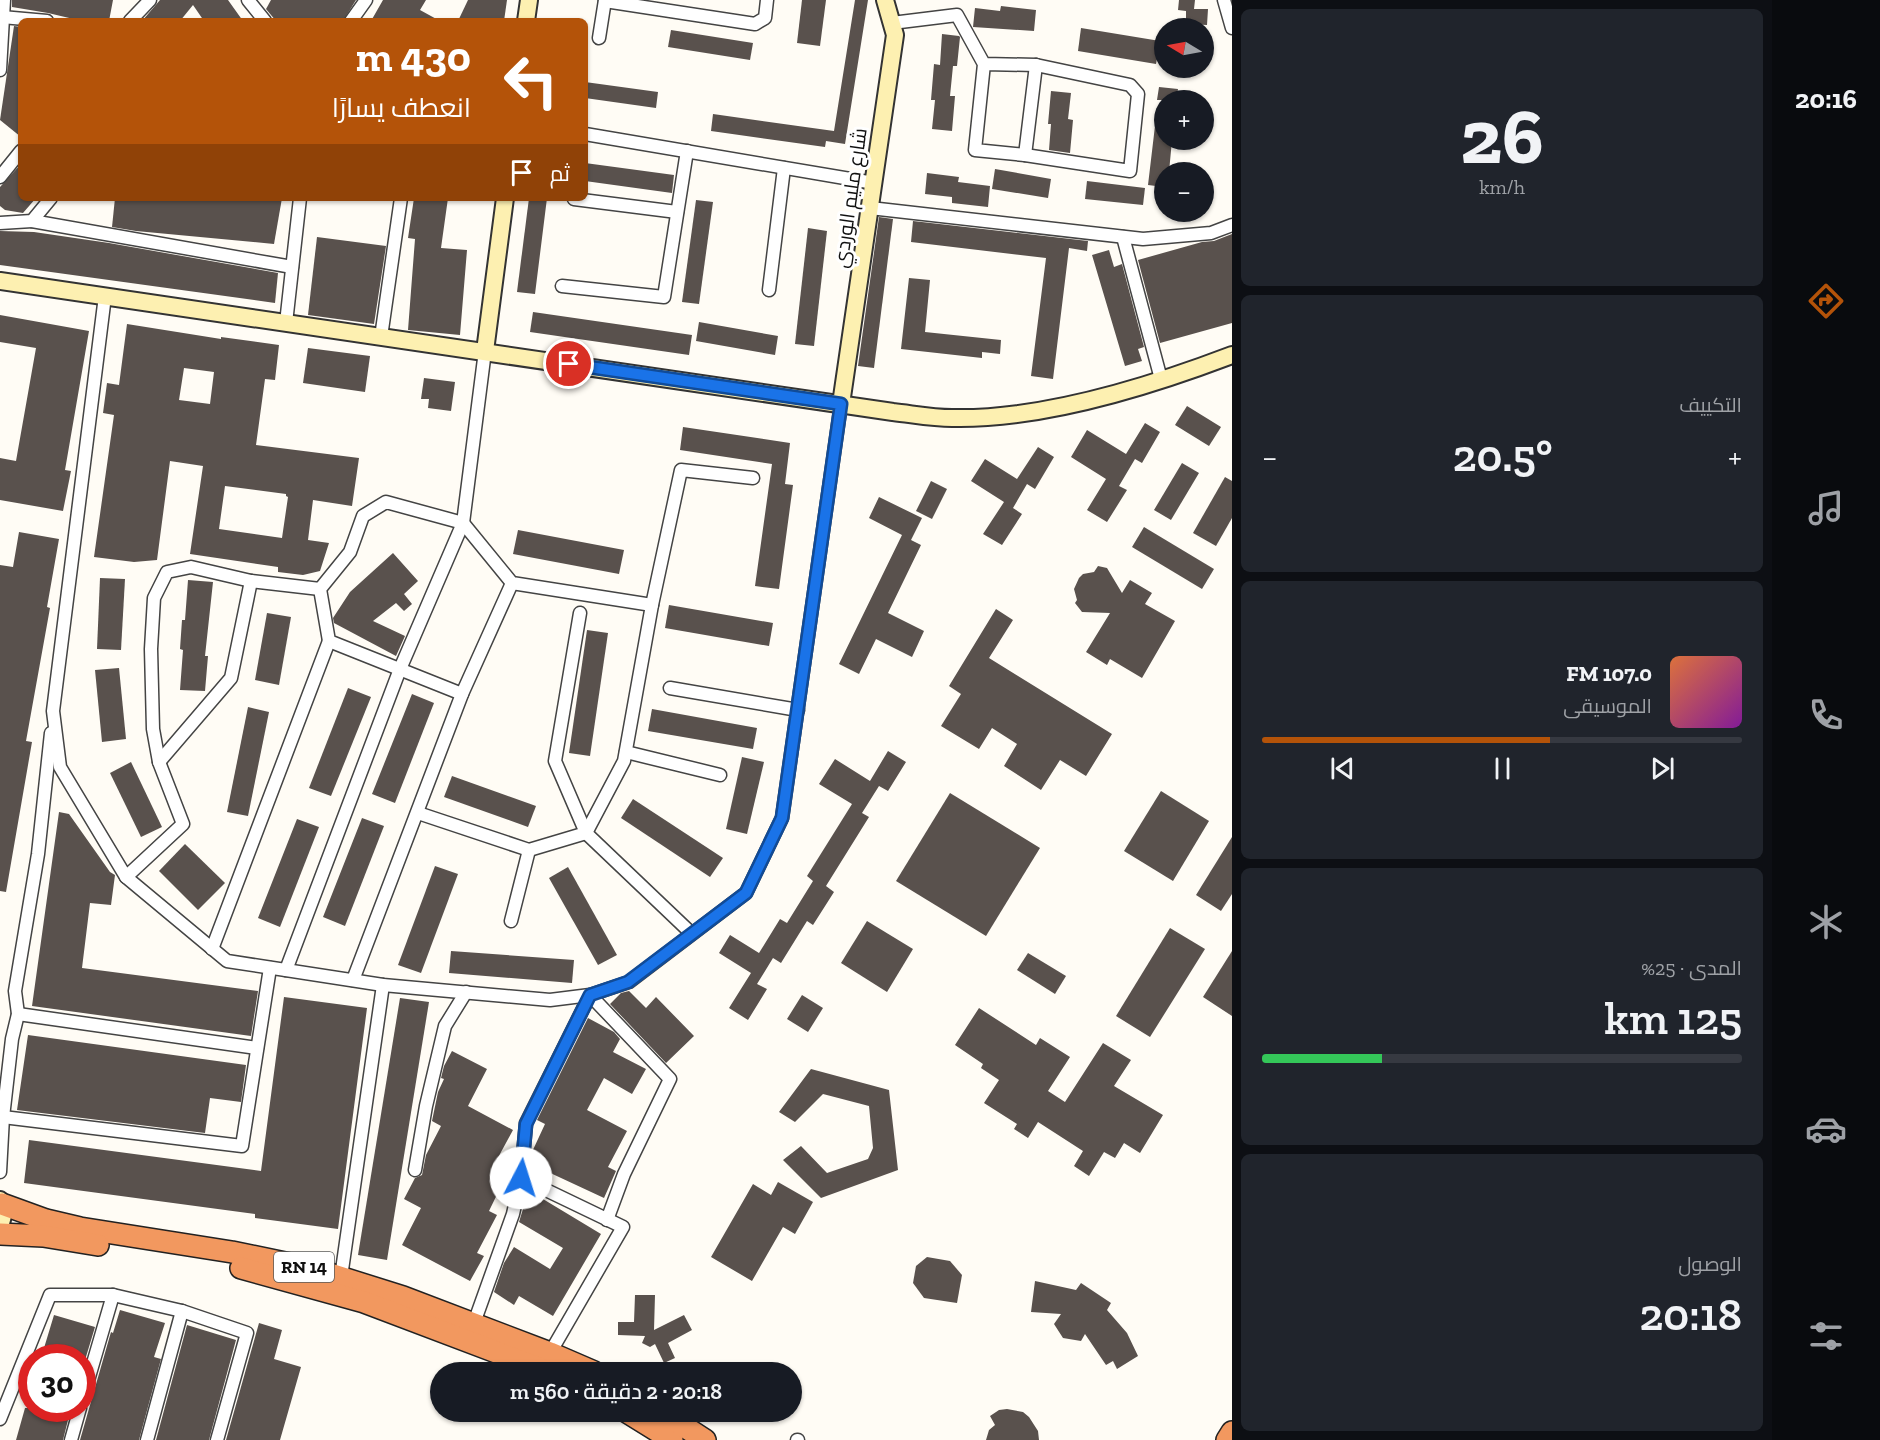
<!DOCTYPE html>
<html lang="ar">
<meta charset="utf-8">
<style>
:root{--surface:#171b24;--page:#20242c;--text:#f1f3f6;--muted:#9ea1a6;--line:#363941;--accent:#b45309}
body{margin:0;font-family:"Zilla Slab",Cairo,serif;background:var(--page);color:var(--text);direction:rtl;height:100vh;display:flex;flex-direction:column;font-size:22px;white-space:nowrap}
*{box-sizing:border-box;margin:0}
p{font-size:20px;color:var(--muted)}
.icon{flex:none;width:33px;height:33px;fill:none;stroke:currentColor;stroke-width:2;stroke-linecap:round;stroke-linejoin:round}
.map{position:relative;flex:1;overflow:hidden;direction:ltr}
.details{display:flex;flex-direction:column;gap:9px;padding:9px;background:#0d0f14;width:540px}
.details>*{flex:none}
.top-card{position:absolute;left:18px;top:18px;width:570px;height:183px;border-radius:9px;box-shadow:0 2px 4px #0004;direction:rtl;background:#b45309;color:#fff;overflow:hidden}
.needle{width:39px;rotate:280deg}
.controls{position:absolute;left:1154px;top:18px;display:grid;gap:12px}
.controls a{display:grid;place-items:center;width:60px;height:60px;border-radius:50%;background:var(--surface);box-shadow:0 2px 4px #0004;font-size:30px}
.speed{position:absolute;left:18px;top:1344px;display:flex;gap:12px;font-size:30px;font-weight:700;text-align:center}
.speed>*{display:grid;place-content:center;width:78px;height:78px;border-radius:50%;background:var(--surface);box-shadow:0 2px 4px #0004;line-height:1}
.speed .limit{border:9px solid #d22;background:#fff;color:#111}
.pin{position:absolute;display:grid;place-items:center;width:51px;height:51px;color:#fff;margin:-26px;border:3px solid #fff;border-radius:50%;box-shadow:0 2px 6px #0007}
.me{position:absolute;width:66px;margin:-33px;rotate:5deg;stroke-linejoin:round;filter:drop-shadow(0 0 4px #0008)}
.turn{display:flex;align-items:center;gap:21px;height:126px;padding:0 18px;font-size:27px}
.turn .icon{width:78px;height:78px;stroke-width:2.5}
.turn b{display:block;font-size:42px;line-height:51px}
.then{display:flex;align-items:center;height:57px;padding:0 18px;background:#0003;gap:12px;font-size:22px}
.big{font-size:45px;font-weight:600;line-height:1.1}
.details .tile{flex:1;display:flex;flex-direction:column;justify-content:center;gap:9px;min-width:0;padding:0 21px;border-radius:9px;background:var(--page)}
.details .dial{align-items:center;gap:0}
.dial b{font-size:78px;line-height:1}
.song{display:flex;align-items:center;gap:18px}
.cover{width:72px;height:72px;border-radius:9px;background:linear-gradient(135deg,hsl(20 70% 55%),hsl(290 70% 35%))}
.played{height:6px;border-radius:3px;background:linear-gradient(90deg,var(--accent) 60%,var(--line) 60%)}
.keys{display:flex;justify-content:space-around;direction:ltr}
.heat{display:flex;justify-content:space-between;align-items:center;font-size:33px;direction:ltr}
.charge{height:9px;border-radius:4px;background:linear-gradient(90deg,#34c759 25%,var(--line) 0)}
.trip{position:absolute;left:430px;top:1362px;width:372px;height:60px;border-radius:30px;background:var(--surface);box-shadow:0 2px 4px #0004;font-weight:600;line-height:60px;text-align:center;direction:rtl}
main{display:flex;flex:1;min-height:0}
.menu{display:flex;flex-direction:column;width:108px;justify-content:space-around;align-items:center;background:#090b0e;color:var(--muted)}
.menu .icon{width:42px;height:42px}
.menu .current{color:var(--accent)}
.menu b{font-size:27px;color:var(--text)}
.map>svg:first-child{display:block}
.building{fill:#59514d;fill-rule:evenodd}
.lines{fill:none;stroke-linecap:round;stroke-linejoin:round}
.street-casing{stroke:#444;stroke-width:15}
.secondary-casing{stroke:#333;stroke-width:20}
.highway-casing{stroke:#222;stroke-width:24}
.street{stroke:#fff;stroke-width:12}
.secondary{stroke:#fdf0b1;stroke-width:16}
.highway{stroke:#f2985f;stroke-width:21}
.route-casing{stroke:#114b97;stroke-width:15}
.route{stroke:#1a73e8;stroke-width:10}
.labels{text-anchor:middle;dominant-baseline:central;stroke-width:6;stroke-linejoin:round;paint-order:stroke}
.shield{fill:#fff;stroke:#585858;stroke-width:1.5}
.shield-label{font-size:18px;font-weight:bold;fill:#111}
.street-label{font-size:20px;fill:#111;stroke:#fff}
</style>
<main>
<nav class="menu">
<b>20:16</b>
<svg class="icon current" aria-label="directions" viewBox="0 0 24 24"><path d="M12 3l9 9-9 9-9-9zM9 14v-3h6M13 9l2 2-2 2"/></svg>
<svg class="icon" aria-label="music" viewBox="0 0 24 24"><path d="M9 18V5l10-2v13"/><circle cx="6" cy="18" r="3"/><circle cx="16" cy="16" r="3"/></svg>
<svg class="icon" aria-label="phone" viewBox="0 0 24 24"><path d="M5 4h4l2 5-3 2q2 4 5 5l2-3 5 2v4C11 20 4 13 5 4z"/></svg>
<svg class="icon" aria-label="climate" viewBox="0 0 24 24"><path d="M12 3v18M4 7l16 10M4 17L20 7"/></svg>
<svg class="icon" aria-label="car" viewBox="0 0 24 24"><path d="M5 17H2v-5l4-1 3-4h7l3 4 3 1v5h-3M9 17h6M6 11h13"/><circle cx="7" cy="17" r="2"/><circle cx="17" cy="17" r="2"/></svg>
<svg class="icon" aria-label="filters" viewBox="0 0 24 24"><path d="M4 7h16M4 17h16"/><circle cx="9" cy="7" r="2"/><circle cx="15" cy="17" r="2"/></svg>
</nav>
<section class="details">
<div class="tile dial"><b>26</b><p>km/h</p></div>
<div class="tile"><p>التكييف</p>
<div class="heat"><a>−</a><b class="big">20.5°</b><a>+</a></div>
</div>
<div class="tile">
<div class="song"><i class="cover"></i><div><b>107.0 FM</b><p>الموسيقى</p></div></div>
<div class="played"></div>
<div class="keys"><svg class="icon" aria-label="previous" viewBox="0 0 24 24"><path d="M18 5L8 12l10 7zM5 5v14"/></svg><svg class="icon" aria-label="pause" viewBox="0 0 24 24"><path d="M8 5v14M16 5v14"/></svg><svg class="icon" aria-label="next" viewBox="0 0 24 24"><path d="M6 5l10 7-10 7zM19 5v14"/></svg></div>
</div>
<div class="tile"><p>المدى · 25%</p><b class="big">125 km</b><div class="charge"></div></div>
<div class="tile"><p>الوصول</p><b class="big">20:18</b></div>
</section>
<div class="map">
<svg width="1232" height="1440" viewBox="0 0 1232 1440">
<rect width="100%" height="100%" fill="#fffcf5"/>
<g class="building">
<polygon points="12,0 113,0 109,21 82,21 48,13 12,7"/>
<polygon points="160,0 228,0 243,21 204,21 193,5 180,21 142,21"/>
<polygon points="271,0 356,0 343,21 276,21 266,9"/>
<polygon points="383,0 426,0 420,10 440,21 371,21"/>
<polygon points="468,0 507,0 504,21 458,21"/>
<polygon points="802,0 826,0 820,46 797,43"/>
<polygon points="855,0 868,0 845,144 826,141 825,147 711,131 713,114 834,131"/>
<polygon points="1179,0 1195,0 1194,9 1208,9 1207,25 1186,24 1186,11 1178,10"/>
<polygon points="1001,6 1036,10 1034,31 973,27 975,8 1000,11"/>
<polygon points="14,26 21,27 21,137 0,120"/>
<polygon points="1081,28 1160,41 1156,64 1078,51"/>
<polygon points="671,30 753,43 750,60 668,47"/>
<polygon points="942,34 959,36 960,37 957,66 953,66 950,96 955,96 952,131 932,129 935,100 931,100 934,64 940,65"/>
<polygon points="585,82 658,92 656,108 585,98"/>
<polygon points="1159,87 1178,89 1176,100 1157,100"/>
<polygon points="1051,91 1071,93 1068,119 1073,120 1070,153 1049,150 1051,124 1048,124"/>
<polygon points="1157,109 1164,109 1164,140 1172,140 1169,172 1164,172 1164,187 1148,185"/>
<polygon points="585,163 674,175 672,193 585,181"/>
<polygon points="21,164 21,198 36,198 23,213 5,210 0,206 0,187"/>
<polygon points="995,169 1051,179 1048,198 992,189"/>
<polygon points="927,173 959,177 958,182 990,186 988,207 952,203 952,197 925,194"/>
<polygon points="1087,181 1145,188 1143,205 1085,199"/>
<polygon points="115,198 282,198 274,244 136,231 112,227"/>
<polygon points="414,198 448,198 441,248 467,250 460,335 408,330 415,239 408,238"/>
<polygon points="529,198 547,198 535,294 517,292"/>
<polygon points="696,200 713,202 699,304 682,302"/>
<polygon points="879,217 893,219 874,368 858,366"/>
<polygon points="913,221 1088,241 1087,251 1069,248 1053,379 1031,376 1046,258 911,242"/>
<polygon points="808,228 827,231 814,346 795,344"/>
<polygon points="0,231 34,232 109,243 278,273 275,303 0,265"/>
<polygon points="1232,234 1232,323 1160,343 1138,260 1202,242 1214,241"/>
<polygon points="317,237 386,246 374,324 308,315"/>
<polygon points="1109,250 1114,267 1122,264 1144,347 1138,349 1142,361 1125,366 1092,255"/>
<polygon points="909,278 930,280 925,332 1001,340 1000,354 982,352 982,358 901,349"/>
<polygon points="533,312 692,335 689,355 530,332"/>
<polygon points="0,315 89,331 65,470 71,471 63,511 0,500 0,458 16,461 36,348 0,342"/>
<polygon points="699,322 778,336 775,355 696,341"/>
<path d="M127 324 221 339V337L279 345 275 380 265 379 256 445 359 458 352 506 313 500 308 540 329 543 320 571 303 575 278 572V567L190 554 203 466 170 461 157 560 134 562 94 557 114 415 103 413 107 383 119 385ZM184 368 214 372 210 404 179 400ZM225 486 286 494V496L288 497 282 538 219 529Z"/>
<polygon points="308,348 370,356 365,392 303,383"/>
<polygon points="424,378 455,382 451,411 428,408 429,399 421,399"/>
<polygon points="1187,406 1221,427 1209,446 1175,425"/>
<polygon points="1145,423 1160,432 1142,463 1135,459 1119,486 1127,490 1107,522 1087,510 1106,479 1071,457 1087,430 1126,454"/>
<polygon points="683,427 790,443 785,484 793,485 779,589 755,586 772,464 680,450"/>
<polygon points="1038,447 1054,457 1035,489 1027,484 1013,508 1022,514 1002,545 983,534 1004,502 971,481 985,459 1017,479"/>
<polygon points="1182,463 1199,473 1171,520 1154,510"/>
<polygon points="1225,477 1232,481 1232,518 1216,546 1193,533"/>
<polygon points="931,481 947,489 932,519 916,511"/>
<polygon points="879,497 922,518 911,540 921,545 888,613 924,631 912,657 876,639 859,674 839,664 902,535 869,518"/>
<polygon points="1144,527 1214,569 1202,589 1132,547"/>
<polygon points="518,530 624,550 619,574 513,554"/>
<polygon points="19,532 59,539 47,607 50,608 26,741 32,742 6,892 0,891 0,565 13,567"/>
<polygon points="393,553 418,581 404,594 412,604 404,611 396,603 373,621 405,636 396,656 334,623 333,618 350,592"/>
<polygon points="1098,566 1107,568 1122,593 1130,580 1152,593 1145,604 1175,621 1142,678 1110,659 1107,665 1086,652 1110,613 1082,612 1075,603 1077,600 1074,589 1079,578 1083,574 1094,572"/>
<polygon points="100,578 125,579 121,650 97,649"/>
<polygon points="188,580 213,582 205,656 208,656 205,691 180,690 183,650 180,649 182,620 185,620"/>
<polygon points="669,605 773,623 769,646 665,628"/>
<polygon points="996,609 1013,620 989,658 1112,734 1086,776 1060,760 1041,790 1004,766 1017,744 992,728 979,749 941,726 961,694 949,686"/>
<polygon points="267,613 291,617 279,685 255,680"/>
<polygon points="587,630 608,633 590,756 569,753"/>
<polygon points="119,668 126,739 102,742 95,670"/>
<polygon points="348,688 371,697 331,796 309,788"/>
<polygon points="412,694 434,703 395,803 372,794"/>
<polygon points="248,707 269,712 248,816 227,812"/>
<polygon points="652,709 757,728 753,749 648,731"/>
<polygon points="888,751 906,762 888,791 879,786 862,813 869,817 826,886 834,892 813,925 807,921 781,963 773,958 757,984 767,989 748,1020 729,1008 751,973 719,953 730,935 759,953 780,919 787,923 813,881 807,876 852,804 819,784 835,759 870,781"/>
<polygon points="742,757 764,762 747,834 726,829"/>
<polygon points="131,762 162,827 141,837 110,773"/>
<polygon points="452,776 536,806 528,827 444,797"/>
<polygon points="1161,791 1209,821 1173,881 1124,851"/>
<polygon points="950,793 1040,848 986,936 896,881"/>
<polygon points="633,799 723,858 710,877 621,818"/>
<polygon points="59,812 69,814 110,872 115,875 111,905 90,903 82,968 258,991 251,1036 32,1006"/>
<polygon points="362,818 384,826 345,926 323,917"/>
<polygon points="297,819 319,827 280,927 258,918"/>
<polygon points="1232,837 1232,894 1221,911 1196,895"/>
<polygon points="185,844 225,883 198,910 159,871"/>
<polygon points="435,866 458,874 421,973 398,965"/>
<polygon points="568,867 617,955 598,965 549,878"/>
<polygon points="867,921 913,949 887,992 841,963"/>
<polygon points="1170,928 1205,949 1150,1037 1116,1016"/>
<polygon points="451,951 574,960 572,983 449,973"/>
<polygon points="1232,951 1232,1016 1203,997"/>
<polygon points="1028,953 1066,976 1055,994 1017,970"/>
<polygon points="629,991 646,1008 656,997 694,1036 666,1063 610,1004 621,993"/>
<polygon points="802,995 823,1008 808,1032 787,1019"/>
<polygon points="284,997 367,1008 338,1229 255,1218 255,1214 24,1183 29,1140 261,1171"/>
<polygon points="400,998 429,1002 387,1260 358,1255"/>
<polygon points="979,1008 1036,1045 1040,1038 1070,1057 1048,1091 1065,1102 1103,1043 1131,1060 1114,1086 1163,1115 1140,1153 1124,1143 1115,1158 1104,1152 1089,1176 1074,1166 1083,1151 1038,1122 1028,1138 1014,1129 1017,1124 984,1103 999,1080 981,1068 983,1064 955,1045"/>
<polygon points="588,1018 614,1032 620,1039 613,1052 646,1069 632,1094 604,1078 587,1110 627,1131 608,1167 616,1171 604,1198 531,1164 532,1152 545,1124 537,1120"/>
<polygon points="28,1035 246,1065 241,1102 210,1098 205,1133 17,1110"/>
<polygon points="452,1051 487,1069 468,1106 513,1130 494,1165 508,1172 489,1211 497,1215 477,1253 484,1256 470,1281 402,1245 421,1208 404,1199 415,1178 422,1175 426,1155 441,1126 432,1121 438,1092 444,1079 441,1078 444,1066"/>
<polygon points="811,1069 889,1090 898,1170 821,1198 783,1160 801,1146 827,1173 868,1159 873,1148 869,1106 823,1094 795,1122 779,1112"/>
<polygon points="778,1182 813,1202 795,1234 783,1227 752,1281 711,1257 753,1184 771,1195"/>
<polygon points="533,1193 601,1234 553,1316 519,1296 514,1305 494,1292 504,1263 514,1247 550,1269 563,1248 519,1222 523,1209"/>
<polygon points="927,1257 950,1261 962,1275 957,1303 924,1298 913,1283 916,1266"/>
<polygon points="1035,1281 1076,1290 1081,1283 1111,1303 1107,1310 1127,1333 1138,1356 1117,1369 1113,1361 1106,1365 1085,1334 1081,1341 1063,1338 1054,1324 1061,1314 1031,1312"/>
<polygon points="635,1295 655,1295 654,1330 684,1315 692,1330 668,1343 675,1358 664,1363 655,1344 650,1347 642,1343 645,1336 618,1335 618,1322 634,1322"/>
<polygon points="120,1310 165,1323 154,1357 161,1359 139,1440 80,1440 111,1332 113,1333"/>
<polygon points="54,1315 95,1327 82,1370 82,1358 41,1358"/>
<polygon points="259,1323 282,1330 274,1359 301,1367 280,1440 226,1440"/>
<polygon points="187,1325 236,1340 209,1440 156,1440"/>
<polygon points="25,1408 71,1408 63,1440 16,1440"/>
<polygon points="1007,1409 1023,1412 1029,1417 1038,1431 1039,1440 986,1440 989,1430 995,1425 990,1416 999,1410"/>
</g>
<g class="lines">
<defs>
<g id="street">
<polyline points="248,0 265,21"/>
<polyline points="1224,0 1232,28"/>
<polyline points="605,1 755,24 765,18 767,0"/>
<polyline points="2,17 47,21"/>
<polyline points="130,21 150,0"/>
<polyline points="351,21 366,0"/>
<polyline points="892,23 957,15 984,64 1036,65 1130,85 1138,94 1130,171 1025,155 975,150 984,64"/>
<polyline points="599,38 605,0"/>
<polyline points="0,70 4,0"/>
<polyline points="585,134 874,183"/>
<polyline points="1025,155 1036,65"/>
<polyline points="0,177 21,151"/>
<polyline points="574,199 677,212"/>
<polyline points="870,208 1143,239 1211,233 1232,225"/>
<polyline points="32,221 292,267"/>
<polyline points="0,223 32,221 51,198"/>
<polyline points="1123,237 1161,379"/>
<polyline points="562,286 664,297 687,151"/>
<polyline points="769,290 784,168"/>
<polyline points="105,296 53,711 60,767 126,877 227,961 383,985 550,1000 590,995 629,982 746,893 782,818 841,404"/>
<polyline points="286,323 300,198"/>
<polyline points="381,337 401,198"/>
<polyline points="580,613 555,761 586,833 691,933"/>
<polyline points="670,688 798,710"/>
<polyline points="462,694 329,641 320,589 350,552 363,516 386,502 463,523 512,583 652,605"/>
<polyline points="626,752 720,775"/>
<polyline points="159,762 231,678 251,581"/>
<polyline points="418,813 529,850 586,833 624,761 652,605 681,470 753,478"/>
<polyline points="126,877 183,824 159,762 153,729 151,649 154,598 167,572 191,567 251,581 320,589"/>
<polyline points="511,921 529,850"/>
<polyline points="212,949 329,641"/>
<polyline points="286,970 400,669 463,523 485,351"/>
<polyline points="353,980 462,694 512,583"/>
<polyline points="18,1014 257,1048"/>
<polyline points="3,1117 242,1146 270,968"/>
<polyline points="415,1170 426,1106 445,1026 466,992"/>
<polyline points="0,1172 3,1117 12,1039 18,1014 15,991 38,854 51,733"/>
<polyline points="521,1178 623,1227 550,1353"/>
<polyline points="341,1277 383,985"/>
<polyline points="474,1323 513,1214 521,1178 526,1123 590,995 670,1079 624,1174 607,1220"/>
<polyline points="82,1401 113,1295"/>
<polyline points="0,1419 50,1295 113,1295 182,1311 247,1333 217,1440"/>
<polyline points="71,1440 80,1408"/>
<polyline points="147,1440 182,1311"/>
<polyline points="797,1440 798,1440"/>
</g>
<g id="secondary">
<polyline points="526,21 529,0"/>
<path d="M0 281 893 412C912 414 932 418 952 418 1042 420 1148 387 1232 355"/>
<polyline points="485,351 505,198"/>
<polyline points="841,404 895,35 885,0"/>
<polyline points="0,1200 4,1212 0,1227"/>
</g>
<g id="highway">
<polyline points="2,1204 46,1220 80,1228 232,1252 314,1269 403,1297 550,1353 594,1372"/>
<polyline points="0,1234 43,1236 98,1245"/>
<polyline points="241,1268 364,1302 549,1372"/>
<polyline points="627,1412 672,1440"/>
<polyline points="662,1412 705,1440"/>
<polyline points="1227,1440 1232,1432"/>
</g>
</defs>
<use href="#street" class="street-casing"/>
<use href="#secondary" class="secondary-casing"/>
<use href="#highway" class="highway-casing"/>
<use href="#street" class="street"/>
<use href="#secondary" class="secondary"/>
<use href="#highway" class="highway"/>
</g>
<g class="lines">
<defs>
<polyline id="route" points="521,1178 526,1124 590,995 628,982 746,893 782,818 841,404 569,364"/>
</defs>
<use href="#route" class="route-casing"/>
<use href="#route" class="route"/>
</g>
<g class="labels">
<rect class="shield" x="274" y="1252" width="60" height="30" rx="4.5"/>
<g class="shield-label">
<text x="304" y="1267">RN 14</text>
</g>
<g class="street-label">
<text transform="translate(850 198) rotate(-82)">شارع مليم الوردي</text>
</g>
</g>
</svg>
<div class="controls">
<a><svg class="needle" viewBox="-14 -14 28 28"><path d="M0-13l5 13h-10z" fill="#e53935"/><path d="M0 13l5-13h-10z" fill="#9ea1a6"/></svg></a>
<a>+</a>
<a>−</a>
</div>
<div class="speed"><div class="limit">30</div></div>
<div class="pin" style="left:569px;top:364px;background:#d93025"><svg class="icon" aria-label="arrive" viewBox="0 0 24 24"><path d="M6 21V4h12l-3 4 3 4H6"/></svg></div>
<svg class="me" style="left:521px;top:1178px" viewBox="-20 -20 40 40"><circle r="19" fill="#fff"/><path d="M0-13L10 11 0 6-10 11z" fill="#1a73e8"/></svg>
<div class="trip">20:18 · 2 دقيقة · 560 m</div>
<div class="top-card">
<div class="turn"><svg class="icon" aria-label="left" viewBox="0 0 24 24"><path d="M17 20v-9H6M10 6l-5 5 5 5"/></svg><div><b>430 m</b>انعطف يسارًا</div></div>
<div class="then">ثم<svg class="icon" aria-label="arrive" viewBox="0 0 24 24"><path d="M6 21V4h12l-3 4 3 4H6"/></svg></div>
</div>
</div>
</main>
